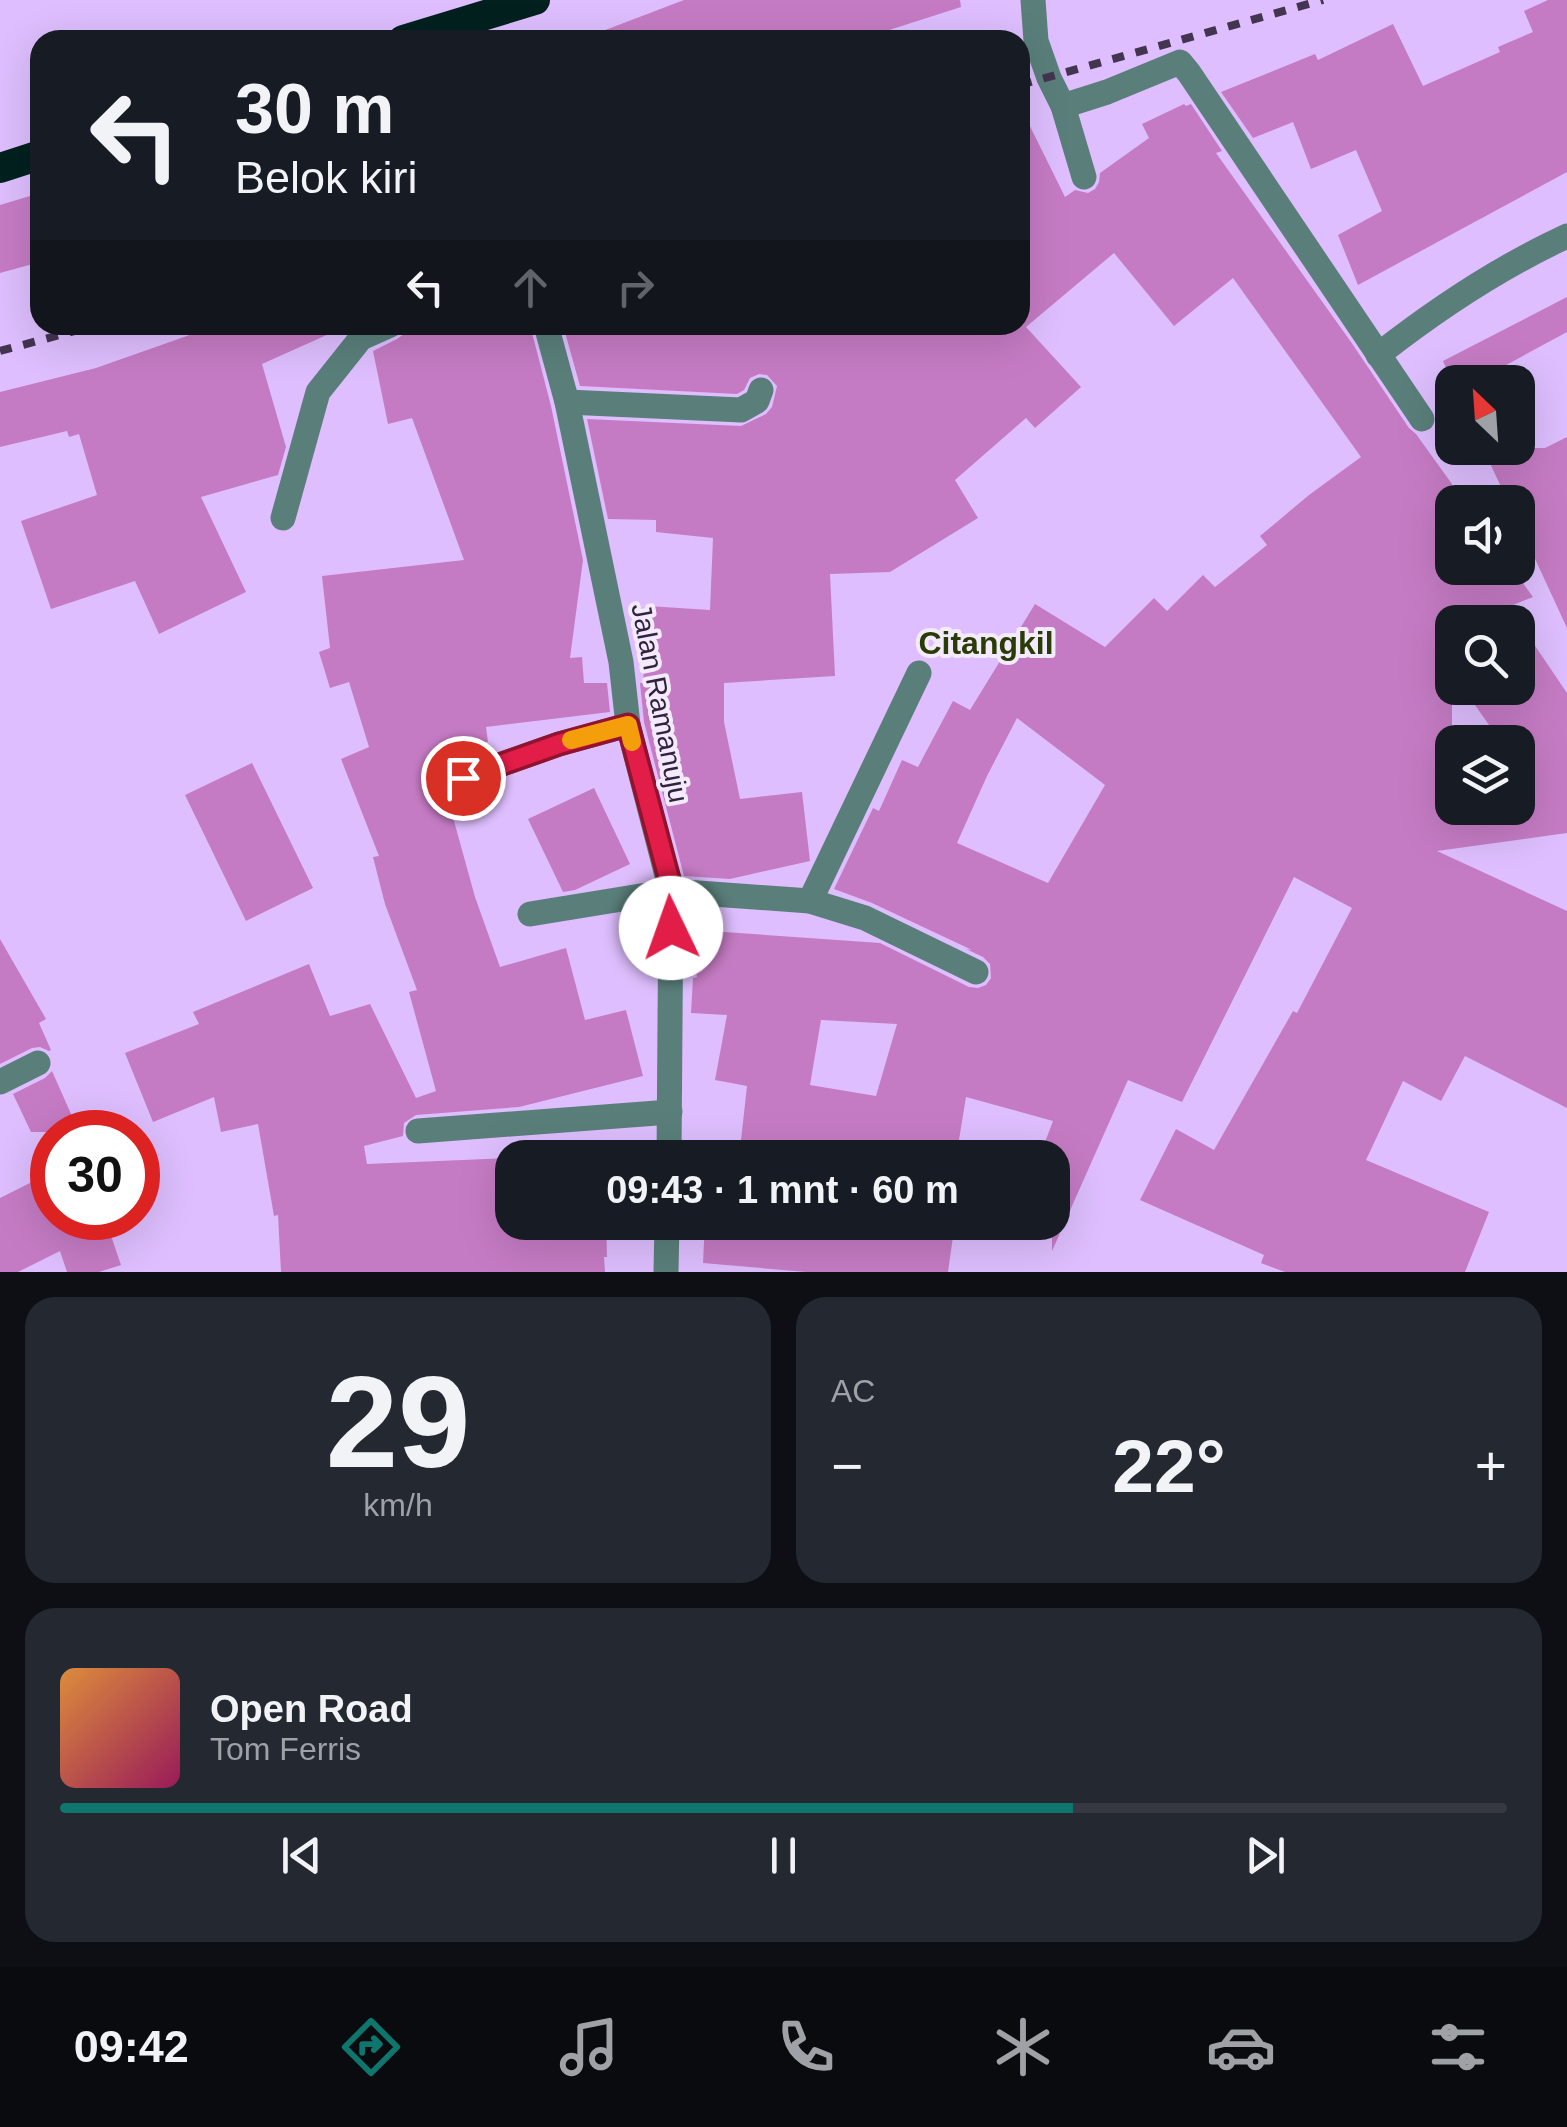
<!DOCTYPE html>
<html lang="id">
<meta charset="utf-8">
<style>
:root{--surface:#171b24;--page:#242831;--text:#f1f3f6;--muted:#9ea1a6;--line:#363941;--accent:#0f766e}
body{margin:0;font-family:Helvetica,sans-serif;background:var(--page);color:var(--text);height:100vh;display:flex;flex-direction:column;font-size:38px;white-space:nowrap}
*{box-sizing:border-box;margin:0}
p{font-size:32px;color:var(--muted)}
.icon{flex:none;width:55px;height:55px;fill:none;stroke:currentColor;stroke-width:2;stroke-linecap:round;stroke-linejoin:round}
.map{position:relative;height:1272px;overflow:hidden}
.details{display:flex;flex-direction:column;gap:25px;padding:25px;background:#0d0f14;flex:1}
.details>*{flex:none}
.hud{position:absolute;left:30px;top:30px;width:1000px;height:305px;border-radius:30px;box-shadow:0 10px 40px #0002;background:#171b24;color:var(--text);overflow:hidden}
.needle{width:65px;rotate:335deg}
.buttons{position:absolute;left:1435px;top:365px;display:grid;gap:20px}
.buttons a{display:grid;place-items:center;width:100px;height:100px;border-radius:20px;background:var(--surface);box-shadow:0 10px 40px #0002;font-size:50px}
.speed{position:absolute;left:30px;top:1110px;display:flex;gap:20px;font-size:50px;font-weight:700;text-align:center}
.speed>*{display:grid;place-content:center;width:130px;height:130px;border-radius:50%;background:var(--surface);box-shadow:0 10px 40px #0002;line-height:1}
.speed .limit{border:15px solid #d22;background:#fff;color:#111}
.pin{position:absolute;display:grid;place-items:center;width:85px;height:85px;color:#fff;margin:-42px;border:5px solid #fff;border-radius:50%;box-shadow:0 2px 10px #0007}
.me{position:absolute;width:110px;margin:-55px;rotate:357deg;stroke-linejoin:round;filter:drop-shadow(0 0 8px #0008)}
.turn{display:flex;align-items:center;gap:35px;height:210px;padding:0 40px;font-size:45px}
.turn .icon{width:130px;height:130px;stroke-width:2.5}
.turn b{display:block;font-size:70px;line-height:85px}
.lanes{display:flex;align-items:center;height:95px;padding:0 40px;background:#0003;justify-content:center;gap:50px;direction:ltr}
.lanes .off{opacity:.35}
.big{font-size:75px;font-weight:700;line-height:1.1}
.details .card{flex:1;display:flex;flex-direction:column;justify-content:center;gap:15px;min-width:0;padding:0 35px;border-radius:30px;background:var(--page)}
.details .dial{align-items:center;gap:0}
.dial b{font-size:130px;line-height:1}
.song{display:flex;align-items:center;gap:30px}
.cover{width:120px;height:120px;border-radius:15px;background:linear-gradient(135deg,hsl(30 70% 55%),hsl(330 70% 35%))}
.played{height:10px;border-radius:5px;background:linear-gradient(90deg,var(--accent) 70%,var(--line) 70%)}
.keys{display:flex;justify-content:space-around;direction:ltr}
.heat{display:flex;justify-content:space-between;align-items:center;font-size:55px;direction:ltr}
.details .tiles{flex:1;display:grid;gap:25px;grid-template-columns:1fr 1fr}
.card:last-child{grid-column:span 2}
.trip{position:absolute;left:495px;top:1140px;width:575px;height:100px;border-radius:30px;background:var(--surface);box-shadow:0 10px 40px #0002;font-weight:700;line-height:100px;text-align:center}
.menu{display:flex;height:160px;justify-content:space-around;align-items:center;background:#090b0e;color:var(--muted)}
.menu .icon{width:70px;height:70px}
.menu .active{color:var(--accent)}
.menu b{font-size:45px;color:var(--text)}
.map>svg:first-child{display:block}
.building{fill:#c57bc4;fill-rule:evenodd}
.lines{fill:none;stroke-linecap:round;stroke-linejoin:round}
.minor{stroke:#5a7f7b;stroke-width:25}
.highway{stroke:#01201e;stroke-width:30}
.rail{stroke:#433450;stroke-width:8;stroke-dasharray:12 12;stroke-linecap:butt}
.route-casing{stroke:#92132f;stroke-width:25}
.route{stroke:#e11d48;stroke-width:18}
.slow{stroke:#f59e0b;stroke-width:18}
.labels{text-anchor:middle;dominant-baseline:central;stroke-width:8;stroke-linejoin:round;paint-order:stroke}
.street-label{font-size:28px;fill:#30233b;stroke:#f4eafe}
.quarter-label{font-size:32px;font-weight:bold;fill:#2a3c06;stroke:#f4eafe}
</style>
<div class="map">
<svg width="1567" height="1272" viewBox="0 0 1567 1272">
<rect width="100%" height="100%" fill="#debefe"/>
<g class="building">
<polygon points="684,0 960,0 961,7 858,40 587,40 587,37"/>
<polygon points="1548,0 1567,0 1567,172 1358,285 1338,235 1382,211 1356,150 1311,169 1293,122 1253,138 1221,92 1315,54 1318,60 1393,24 1423,86 1500,52 1498,47 1533,32 1524,11"/>
<path d="M1184 104 1186 106 1191 104 1222 151 1216 153 1351 342 1409 428 1416 434 1452 484V568H1512L1533 597 1513 605 1522 622H1519L1567 693V833L1437 851 1567 911V1108L1465 1056 1441 1101 1403 1081 1366 1160 1489 1212 1465 1272H1285L1261 1263 1264 1255 1140 1200 1176 1129 1214 1150 1293 1011 1297 1013 1352 908 1294 877 1182 1102 1128 1080 1052 1251V1158H1039L1053 1121 966 1097 956 1158H739L747 1086 715 1080 727 1015 691 1013 693 978 697 977 694 963 696 930 880 943 969 987 978 988 986 985 991 978 990 964 983 957 966 949 972 950 872 903 834 889 873 808 879 811 902 760 918 767 953 701 970 710 1035 604 1105 647 1154 598 1167 611 1203 575 1215 587 1267 545 1260 536 1309 495 1361 457 1233 278 1174 326 1114 253 1026 327 1081 387 1035 428 1026 418 955 480 978 518 890 572 830 574 835 676 724 683V722L740 799 802 792 810 861 730 879 684 876 644 722 640 683H643L648 606 710 610 713 538 656 532V520L608 519 587 419 741 426 766 414 772 407 777 386 767 375 759 374 750 378 744 390 737 394 580 386 563 325H1020V106L1065 197 1075 190 1088 193 1095 189 1099 182 1100 173 1149 138 1142 124ZM1452 622H1518V688H1463L1501 742H1518V808H1452ZM1017 718 1105 785 1048 883 957 843 987 776ZM821 1020 897 1024 876 1096 810 1085Z"/>
<polygon points="40,193 40,262 0,273 0,205"/>
<polygon points="1567,297 1567,332 1475,382 1452,382 1443,361"/>
<polygon points="218,325 349,325 262,364 286,447 278,475 201,497 246,592 159,634 135,581 51,609 21,521 97,495 79,434 69,437 67,431 0,447 0,392 96,368"/>
<polygon points="406,325 530,325 551,406 583,560 570,658 582,657 584,683 607,683 610,712 486,727 488,742 459,746 465,760 451,767 447,779 443,781 475,897 500,967 566,948 585,1020 626,1010 643,1076 519,1107 416,1115 404,1123 403,1136 364,1146 367,1164 512,1158 512,1222 606,1222 607,1257 604,1257 605,1272 281,1272 278,1215 274,1216 258,1124 221,1132 214,1097 153,1122 125,1053 199,1024 193,1012 309,964 330,1016 370,1004 416,1098 436,1091 409,992 417,990 385,904 373,857 379,856 341,759 369,747 349,682 330,688 319,652 330,648 322,576 464,560 412,418 388,424 373,351 397,339 404,334"/>
<polygon points="1567,437 1567,628 1518,522 1518,502 1508,502 1483,448 1545,448"/>
<polygon points="252,763 313,888 246,921 185,795"/>
<polygon points="594,788 630,864 575,890 563,892 528,819"/>
<polygon points="0,939 46,1019 39,1023 51,1050 49,1051 40,1047 32,1048 0,1064"/>
<polygon points="52,1071 79,1132 31,1132 13,1094 45,1078"/>
<polygon points="52,1172 52,1218 127,1218 108,1227 121,1265 99,1272 67,1272 60,1251 18,1272 0,1272 0,1198"/>
<polygon points="705,1222 955,1222 948,1272 806,1272 703,1263"/>
</g>
<g class="lines">
<g class="minor">
<polyline points="1033,0 1036,41 1049,78 1063,106 1084,177"/>
<polyline points="1063,106 1107,92 1180,62 1189,73 1422,419"/>
<polyline points="546,325 567,402 621,662 628,725 671,891 669,1158"/>
<path d="M1378 355C1438 308 1498 268 1567 236"/>
<polyline points="567,402 741,410 757,401 761,390"/>
<polyline points="283,518 318,392 361,338 390,325"/>
<polyline points="463,778 559,744 628,725"/>
<polyline points="810,901 919,673"/>
<polyline points="530,914 671,891 810,901 865,918 976,972"/>
<polyline points="0,1082 38,1063"/>
<polyline points="418,1131 670,1112"/>
<polyline points="666,1272 667,1222"/>
</g>
<g class="highway">
<polyline points="403,40 535,0"/>
<polyline points="0,168 40,155"/>
</g>
<g class="rail">
<polyline points="1020,85 1323,0"/>
<polyline points="0,351 97,325"/>
</g>
</g>
<g class="lines">
<defs>
<polyline id="route" points="463,778 559,744 628,725 672,890 671,928"/>
</defs>
<use href="#route" class="route-casing"/>
<use href="#route" class="route"/>
<polyline class="slow" points="571,740 628,725 632,742"/>
</g>
<g class="labels">
<g class="street-label">
<text transform="translate(660 703) rotate(79)">Jalan Ramanuju</text>
</g>
<g class="quarter-label">
<text x="986" y="643">Citangkil</text>
</g>
</g>
</svg>
<div class="buttons">
<a><svg class="needle" viewBox="-14 -14 28 28"><path d="M0-13l5 13h-10z" fill="#e53935"/><path d="M0 13l5-13h-10z" fill="#9ea1a6"/></svg></a>
<a><svg class="icon" aria-label="sound" viewBox="0 0 24 24"><path d="M4 9h4l5-4v14l-5-4H4zM17 9q2 3 0 6"/></svg></a>
<a><svg class="icon" aria-label="search" viewBox="0 0 24 24"><circle cx="10" cy="10" r="6"/><path d="M15 15l6 6"/></svg></a>
<a><svg class="icon" aria-label="layers" viewBox="0 0 24 24"><path d="M12 4l9 5-9 5-9-5zM3 14l9 5 9-5"/></svg></a>
</div>
<div class="speed"><div class="limit">30</div></div>
<div class="pin" style="left:463px;top:778px;background:#d93025"><svg class="icon" aria-label="arrive" viewBox="0 0 24 24"><path d="M6 21V4h12l-3 4 3 4H6"/></svg></div>
<svg class="me" style="left:671px;top:928px" viewBox="-20 -20 40 40"><circle r="19" fill="#fff"/><path d="M0-13L10 11 0 6-10 11z" fill="#e11d48"/></svg>
<div class="trip">09:43 · 1 mnt · 60 m</div>
<div class="hud">
<div class="turn"><svg class="icon" aria-label="left" viewBox="0 0 24 24"><path d="M17 20v-9H6M10 6l-5 5 5 5"/></svg><div><b>30 m</b>Belok kiri</div></div>
<div class="lanes"><svg class="icon" aria-label="left" viewBox="0 0 24 24"><path d="M17 20v-9H6M10 6l-5 5 5 5"/></svg><svg class="icon off" aria-label="ahead" viewBox="0 0 24 24"><path d="M12 20V5M6 11l6-6 6 6"/></svg><svg class="icon off" aria-label="right" viewBox="0 0 24 24"><path d="M7 20v-9h11M14 6l5 5-5 5"/></svg></div>
</div>
</div>
<section class="details">
<div class="tiles">
<div class="card dial"><b>29</b><p>km/h</p></div>
<div class="card"><p>AC</p>
<div class="heat"><a>−</a><b class="big">22°</b><a>+</a></div>
</div>
<div class="card">
<div class="song"><i class="cover"></i><div><b>Open Road</b><p>Tom Ferris</p></div></div>
<div class="played"></div>
<div class="keys"><svg class="icon" aria-label="previous" viewBox="0 0 24 24"><path d="M18 5L8 12l10 7zM5 5v14"/></svg><svg class="icon" aria-label="pause" viewBox="0 0 24 24"><path d="M8 5v14M16 5v14"/></svg><svg class="icon" aria-label="next" viewBox="0 0 24 24"><path d="M6 5l10 7-10 7zM19 5v14"/></svg></div>
</div>
</div>
</section>
<nav class="menu">
<b>09:42</b>
<svg class="icon active" aria-label="directions" viewBox="0 0 24 24"><path d="M12 3l9 9-9 9-9-9zM9 14v-3h6M13 9l2 2-2 2"/></svg>
<svg class="icon" aria-label="music" viewBox="0 0 24 24"><path d="M9 18V5l10-2v13"/><circle cx="6" cy="18" r="3"/><circle cx="16" cy="16" r="3"/></svg>
<svg class="icon" aria-label="phone" viewBox="0 0 24 24"><path d="M5 4h4l2 5-3 2q2 4 5 5l2-3 5 2v4C11 20 4 13 5 4z"/></svg>
<svg class="icon" aria-label="climate" viewBox="0 0 24 24"><path d="M12 3v18M4 7l16 10M4 17L20 7"/></svg>
<svg class="icon" aria-label="car" viewBox="0 0 24 24"><path d="M5 17H2v-5l4-1 3-4h7l3 4 3 1v5h-3M9 17h6M6 11h13"/><circle cx="7" cy="17" r="2"/><circle cx="17" cy="17" r="2"/></svg>
<svg class="icon" aria-label="filters" viewBox="0 0 24 24"><path d="M4 7h16M4 17h16"/><circle cx="9" cy="7" r="2"/><circle cx="15" cy="17" r="2"/></svg>
</nav>
